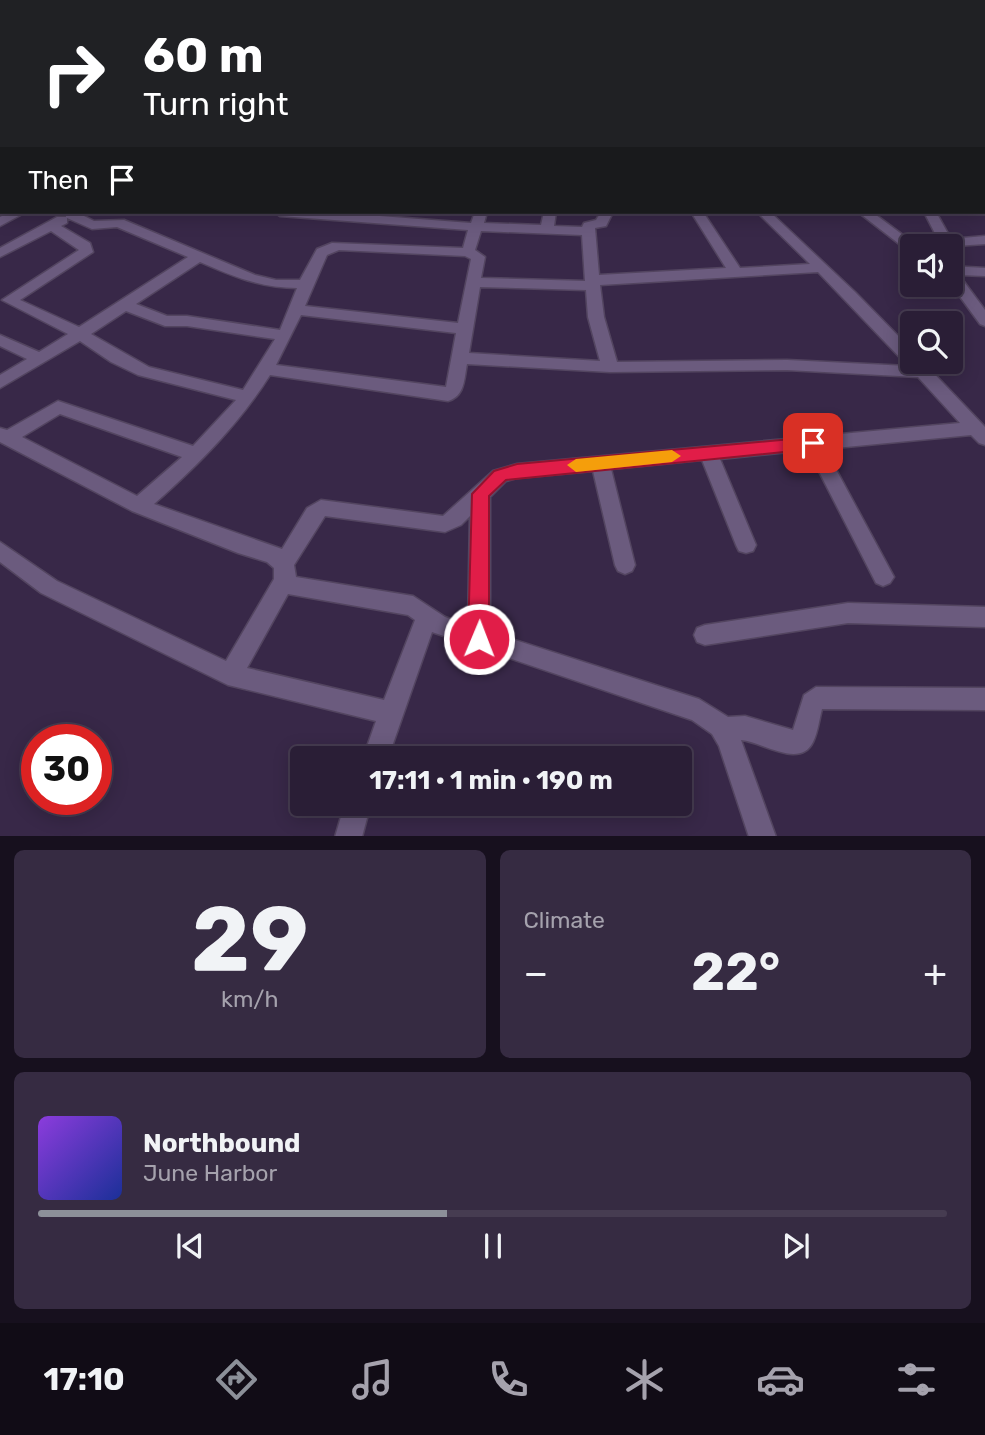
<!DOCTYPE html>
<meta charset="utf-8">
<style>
:root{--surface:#2a1e36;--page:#362b42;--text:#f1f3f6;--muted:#a5a2ad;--line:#463c51;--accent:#8c9099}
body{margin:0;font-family:Rubik,sans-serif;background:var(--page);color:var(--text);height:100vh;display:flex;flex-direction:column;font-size:26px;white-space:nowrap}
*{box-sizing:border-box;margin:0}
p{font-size:23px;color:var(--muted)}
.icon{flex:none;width:38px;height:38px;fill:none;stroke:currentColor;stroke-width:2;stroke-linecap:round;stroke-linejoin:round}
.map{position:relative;height:836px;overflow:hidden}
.details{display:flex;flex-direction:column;gap:14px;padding:14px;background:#17101e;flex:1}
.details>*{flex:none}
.top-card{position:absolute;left:0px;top:0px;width:985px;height:214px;box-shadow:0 4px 18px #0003,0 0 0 2px var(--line);background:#202124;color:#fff;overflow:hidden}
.tools{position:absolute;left:900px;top:234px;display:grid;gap:14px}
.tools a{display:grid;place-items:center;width:63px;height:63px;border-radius:7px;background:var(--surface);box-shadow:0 4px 18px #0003,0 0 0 2px var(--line);font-size:35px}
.speed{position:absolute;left:21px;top:724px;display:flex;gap:14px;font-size:35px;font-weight:700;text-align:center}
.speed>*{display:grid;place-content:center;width:91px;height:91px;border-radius:50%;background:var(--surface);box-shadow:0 4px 18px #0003,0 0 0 2px var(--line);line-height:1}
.speed .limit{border:10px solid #d22;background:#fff;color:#111}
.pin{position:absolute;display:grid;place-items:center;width:60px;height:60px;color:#fff;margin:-30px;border-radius:14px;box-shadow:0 4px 10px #0006}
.me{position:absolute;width:77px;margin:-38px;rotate:1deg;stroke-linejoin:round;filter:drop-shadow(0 0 5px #0008)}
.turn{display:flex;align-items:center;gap:24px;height:147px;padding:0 28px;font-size:32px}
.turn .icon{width:91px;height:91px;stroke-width:2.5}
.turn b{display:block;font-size:49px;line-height:60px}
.then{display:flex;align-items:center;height:66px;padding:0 28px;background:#0003;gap:14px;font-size:26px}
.big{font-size:52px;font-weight:700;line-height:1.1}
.details .widget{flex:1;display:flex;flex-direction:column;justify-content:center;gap:10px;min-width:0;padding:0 24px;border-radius:10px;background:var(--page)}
.details .dial{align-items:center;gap:0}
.dial b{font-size:91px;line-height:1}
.song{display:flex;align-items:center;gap:21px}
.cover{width:84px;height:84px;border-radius:10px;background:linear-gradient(135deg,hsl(270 70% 55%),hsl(230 70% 35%))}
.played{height:7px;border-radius:4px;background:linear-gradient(90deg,var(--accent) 45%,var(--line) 45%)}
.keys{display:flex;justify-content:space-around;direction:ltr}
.heat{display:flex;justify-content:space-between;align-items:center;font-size:38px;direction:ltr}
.details .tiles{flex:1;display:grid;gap:14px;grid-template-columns:1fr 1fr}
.widget:last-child{grid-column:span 2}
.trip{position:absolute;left:290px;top:746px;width:402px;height:70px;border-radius:7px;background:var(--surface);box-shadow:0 4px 18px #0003,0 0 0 2px var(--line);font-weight:700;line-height:70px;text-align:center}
.menu{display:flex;height:112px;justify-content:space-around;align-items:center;background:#110c16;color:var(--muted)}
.menu .icon{width:49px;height:49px}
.menu .current{color:var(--accent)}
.menu b{font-size:32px;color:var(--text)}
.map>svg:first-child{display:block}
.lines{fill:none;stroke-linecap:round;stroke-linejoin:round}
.service-casing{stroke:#534560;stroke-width:3}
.minor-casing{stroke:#534560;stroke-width:3}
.service{fill:#6b5b7e;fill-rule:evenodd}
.minor{fill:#6b5b7e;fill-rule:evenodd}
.route{fill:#e11d48;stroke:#92132f;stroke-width:2}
.slow{fill:#f59e0b}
</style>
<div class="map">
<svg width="985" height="837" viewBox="0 0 985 837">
<rect width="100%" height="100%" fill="#382848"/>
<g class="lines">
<defs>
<g id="service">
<rect x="984" y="85" width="1" height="4"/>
<rect x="984" y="153" width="1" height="4"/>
</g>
<g id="minor">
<polygon points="44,0 53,0 42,2"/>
<polygon points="97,0 105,0 96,2"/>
<polygon points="163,0 172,0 162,2"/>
<polygon points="227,0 235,0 226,2"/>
<polygon points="437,0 455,0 457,2 438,2"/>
<polygon points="479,0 487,0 478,2"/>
<polygon points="581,0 660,0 662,2 580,2"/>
<polygon points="767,0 776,0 777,2 768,2"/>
<polygon points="788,0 797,0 798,2 789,2"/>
<rect x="0" y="28" width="2" height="6"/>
<rect x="984" y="50" width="1" height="6"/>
<polygon points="2,54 2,60 0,61 0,55"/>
<rect x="0" y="72" width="2" height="6"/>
<rect x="0" y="87" width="2" height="6"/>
<rect x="0" y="117" width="2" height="7"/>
<polygon points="0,130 2,130 0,137"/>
<polygon points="0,163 2,163 0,171"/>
<rect x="984" y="176" width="1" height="8"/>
<polygon points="10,212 26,212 0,226 0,217"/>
<path d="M66 212H76L94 221 124 220 255 275 276 280H300L317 249 332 243 463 248 468 230 280 216 274 212H328L471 223 475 212H487L484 223 541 225 544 212H556L554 226 582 227 584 223 596 220 601 212H613L606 226 595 228 599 275 726 268 691 212H703L740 268 810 264 757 212H770L855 292 912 350V362H923L985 427V445L979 443 971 435 825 449 894 577 890 583 883 586 876 583 808 450 720 459 756 545 753 551 746 553 739 551 736 545 702 460 611 469 635 565 632 571 625 574 618 571 615 565 593 471 517 478 506 481 490 497V632L699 699 728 717 745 716 793 730 804 695 816 687 985 688V710L822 709C819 720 818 732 813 742 800 769 763 742 741 740L776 837H749L719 746 712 734 692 720 432 632 388 758H363L376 721 228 685 41 593 0 562V542L57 581 226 661 274 579V568L267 562 238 553 132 511 0 442V428L7 430 58 401 193 446 236 400 138 375 111 362 80 341 0 388V375L27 359 0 346V335L39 352 68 334 2 300 79 250 51 231 0 257V248L57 217H66ZM67 218 92 229 117 227 188 257 79 327 20 300 93 252 90 243 61 226 67 223ZM481 231 582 235 585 281 481 278 485 257 475 250ZM339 250 465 256 471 259 458 323 305 306 327 255ZM200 262C232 276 261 288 297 288L280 330 187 316H167L136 304ZM818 272 908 366 787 360 617 362 604 317 600 285ZM480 287 586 290 588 317 600 361 469 353ZM126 311 165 326H187L275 339 243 390 149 367 91 334ZM301 315 456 333 446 387 276 365ZM467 364 610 372 787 370 918 377 960 423 517 464 493 471 443 516 321 500 307 508 282 549 154 504C199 464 239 424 270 375L448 401C465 396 464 379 467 364ZM60 414 182 457 137 496 22 437ZM325 516 445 532 461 525 470 516 468 625 445 617 413 596 296 577 294 565ZM288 594 408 615 415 620 384 700 247 668Z"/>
<polygon points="858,212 872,212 919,247 912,247 912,251 907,250"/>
<polygon points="924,212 936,212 951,239 985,236 985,244 956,246 950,251 950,247 942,247"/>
<polygon points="950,266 985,268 985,276 959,275 985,310 985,326 980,324 950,283"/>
<polygon points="848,603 985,607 985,627 848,623 705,645 697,642 694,635 697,628 705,625"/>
<polygon points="345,803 371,803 362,837 335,837"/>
</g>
</defs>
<use href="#service" class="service-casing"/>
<use href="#minor" class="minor-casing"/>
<use href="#service" class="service"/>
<use href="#minor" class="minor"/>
</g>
<polygon class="route" points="813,437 821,443 813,449 506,480 489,496 489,639 486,645 479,648 471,645 468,639 472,494 494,471 517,464"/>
<polygon class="slow" points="672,450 681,456 672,462 576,472 567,465 576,459"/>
</svg>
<div class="tools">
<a><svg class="icon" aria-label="sound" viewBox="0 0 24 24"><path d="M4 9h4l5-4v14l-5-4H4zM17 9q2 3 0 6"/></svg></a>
<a><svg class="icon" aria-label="search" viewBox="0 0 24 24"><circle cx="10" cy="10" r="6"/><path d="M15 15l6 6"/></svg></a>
</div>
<div class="speed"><div class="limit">30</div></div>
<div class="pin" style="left:813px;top:443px;background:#d93025"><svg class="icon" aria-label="arrive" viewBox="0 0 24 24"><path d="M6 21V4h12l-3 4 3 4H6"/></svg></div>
<svg class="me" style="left:479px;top:639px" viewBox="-20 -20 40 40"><circle r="17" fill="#e11d48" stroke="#fff" stroke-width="3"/><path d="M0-11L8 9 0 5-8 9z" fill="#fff"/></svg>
<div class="trip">17:11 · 1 min · 190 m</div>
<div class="top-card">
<div class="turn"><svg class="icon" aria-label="right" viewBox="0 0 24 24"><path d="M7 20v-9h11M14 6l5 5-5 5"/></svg><div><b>60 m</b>Turn right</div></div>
<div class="then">Then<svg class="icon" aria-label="arrive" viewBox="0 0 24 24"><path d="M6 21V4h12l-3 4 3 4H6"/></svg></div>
</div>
</div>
<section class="details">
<div class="tiles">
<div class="widget dial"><b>29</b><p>km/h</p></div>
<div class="widget"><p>Climate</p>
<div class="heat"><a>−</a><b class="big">22°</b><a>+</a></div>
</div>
<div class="widget">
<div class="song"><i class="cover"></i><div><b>Northbound</b><p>June Harbor</p></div></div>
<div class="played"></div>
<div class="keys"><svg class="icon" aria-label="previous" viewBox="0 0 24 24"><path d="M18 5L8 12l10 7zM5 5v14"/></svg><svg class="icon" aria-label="pause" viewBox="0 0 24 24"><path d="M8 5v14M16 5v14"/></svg><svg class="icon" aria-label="next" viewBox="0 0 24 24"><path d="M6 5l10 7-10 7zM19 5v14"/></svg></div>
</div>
</div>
</section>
<nav class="menu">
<b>17:10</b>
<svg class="icon current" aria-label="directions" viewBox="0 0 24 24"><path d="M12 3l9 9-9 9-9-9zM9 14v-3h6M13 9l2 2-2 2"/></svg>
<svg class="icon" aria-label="music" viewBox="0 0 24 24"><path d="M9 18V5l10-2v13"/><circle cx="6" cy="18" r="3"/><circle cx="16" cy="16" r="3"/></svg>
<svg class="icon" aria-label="phone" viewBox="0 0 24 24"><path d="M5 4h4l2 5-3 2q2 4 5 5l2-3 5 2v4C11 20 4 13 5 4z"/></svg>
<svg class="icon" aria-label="climate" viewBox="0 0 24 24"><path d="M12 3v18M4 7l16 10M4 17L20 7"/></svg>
<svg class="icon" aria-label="car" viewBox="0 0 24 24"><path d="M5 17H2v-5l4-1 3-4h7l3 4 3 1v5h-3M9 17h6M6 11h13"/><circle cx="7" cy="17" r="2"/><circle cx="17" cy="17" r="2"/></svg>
<svg class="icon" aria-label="filters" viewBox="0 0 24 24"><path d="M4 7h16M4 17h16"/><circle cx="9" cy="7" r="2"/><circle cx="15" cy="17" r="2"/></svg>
</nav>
